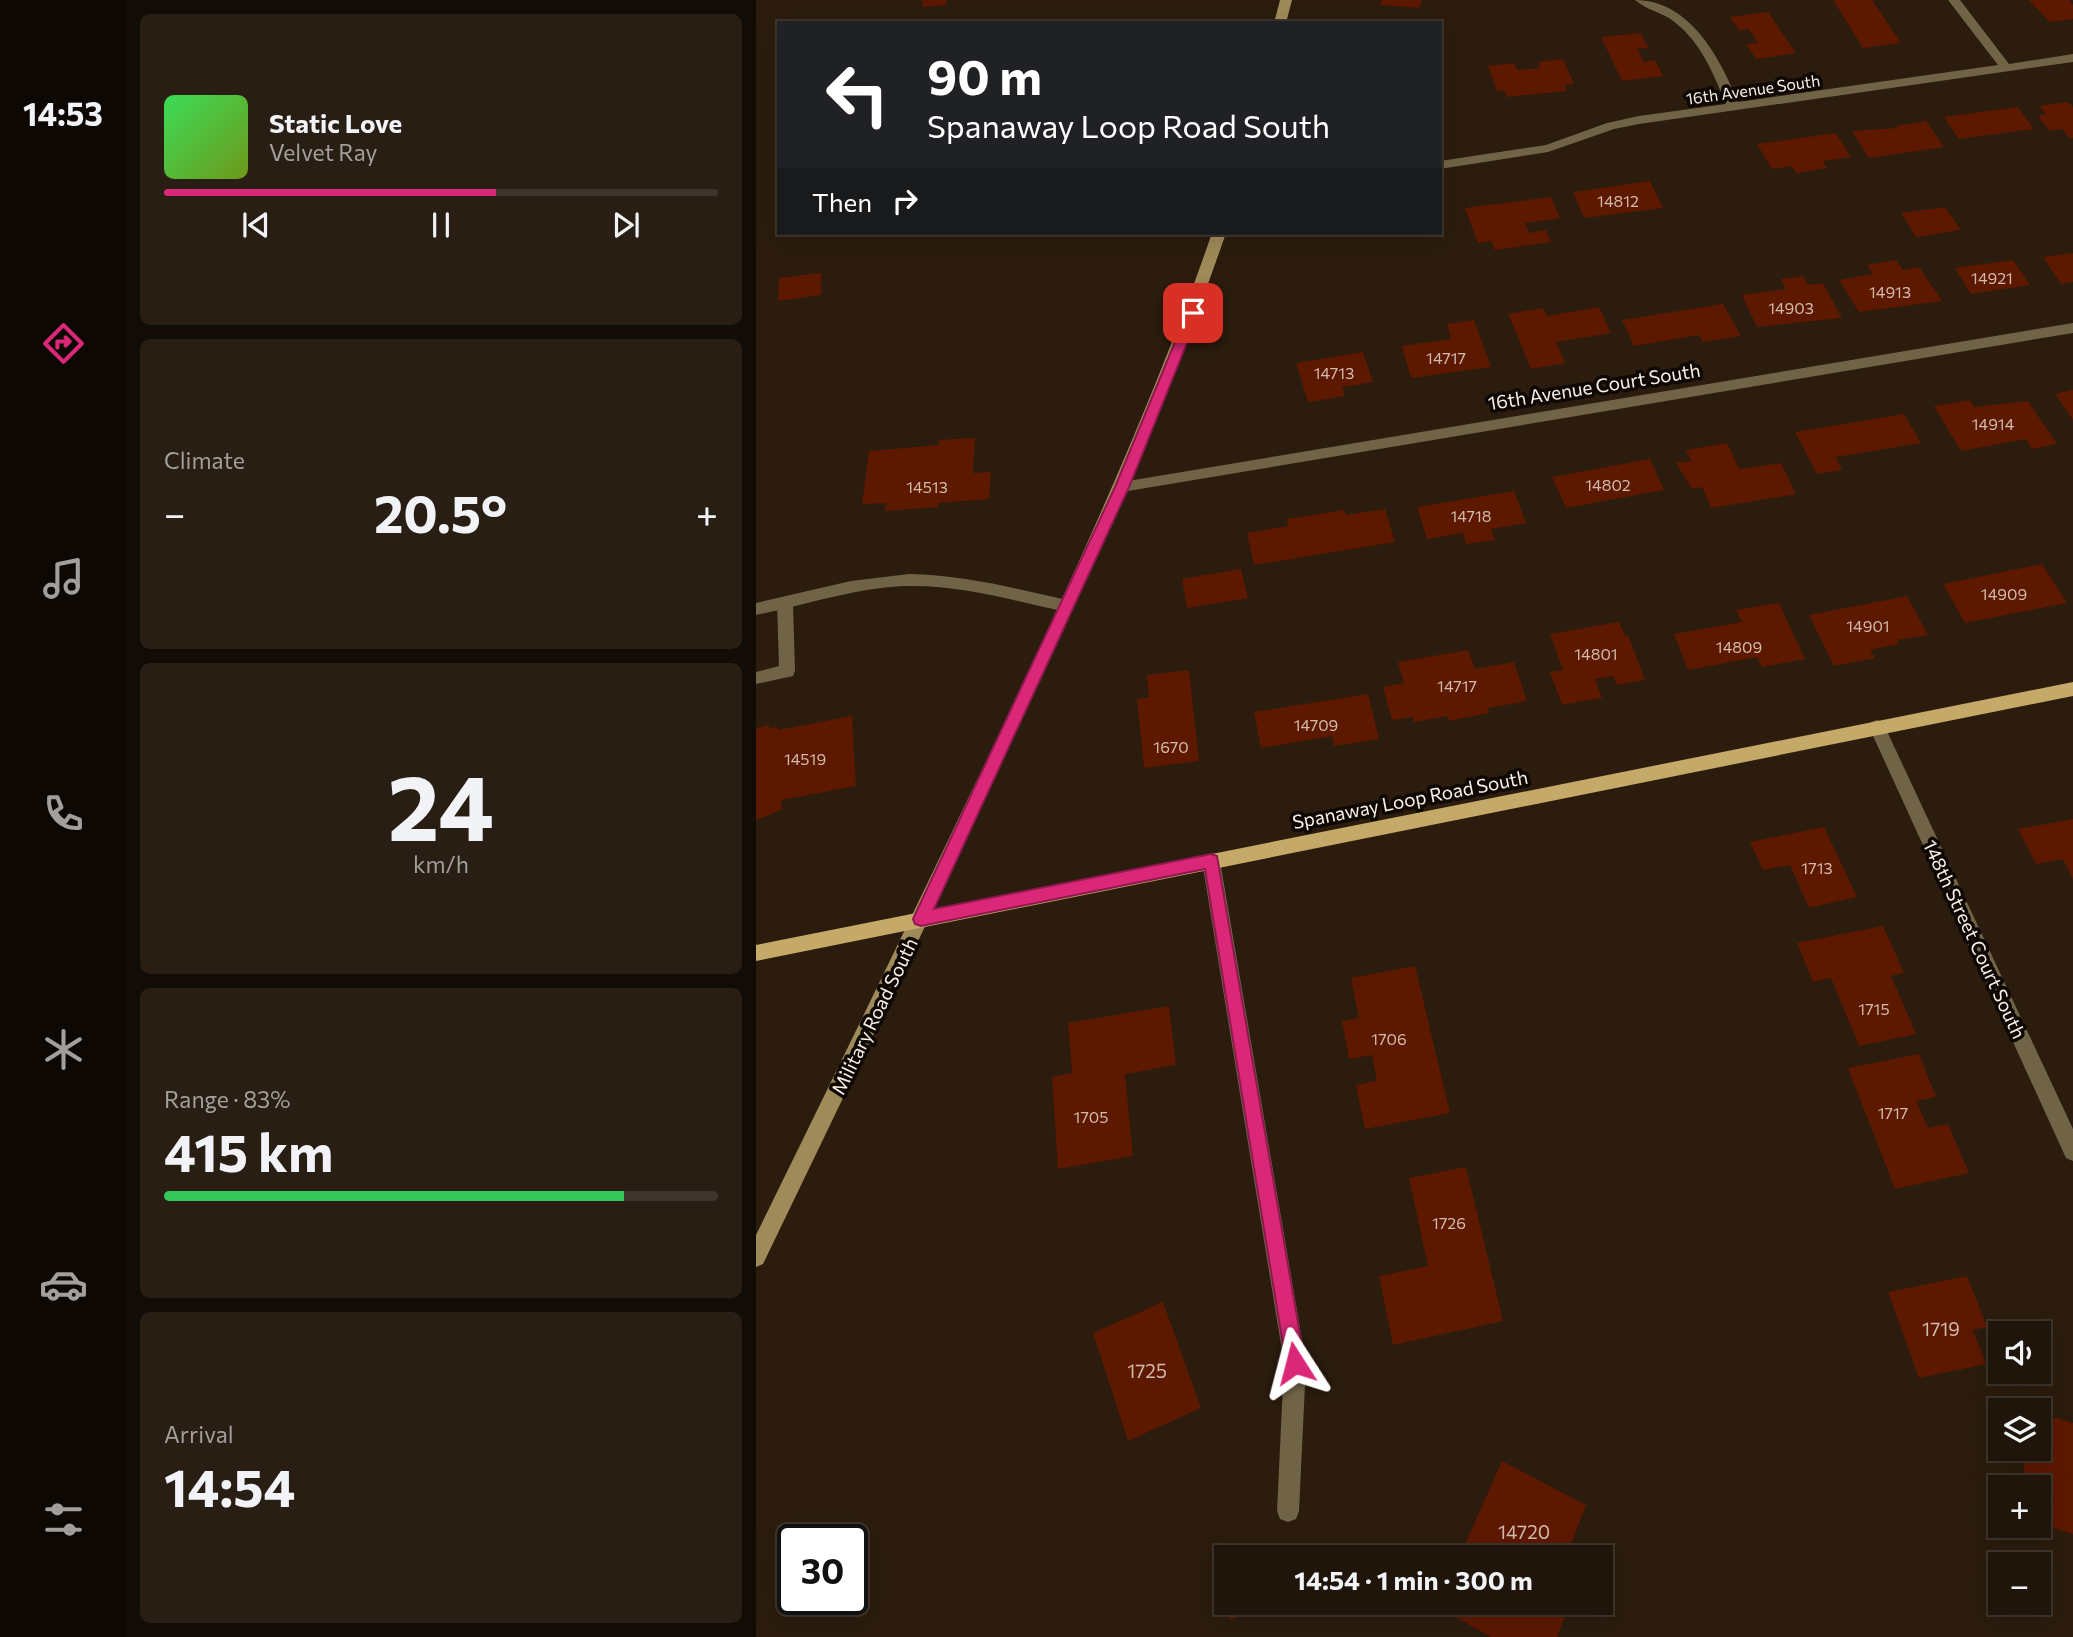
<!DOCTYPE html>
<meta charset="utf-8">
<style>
:root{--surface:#20150a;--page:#281e13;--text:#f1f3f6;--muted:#a29f9c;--line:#3d342b;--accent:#db2777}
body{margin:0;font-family:Commissioner,sans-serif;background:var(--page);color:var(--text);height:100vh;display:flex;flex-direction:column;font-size:26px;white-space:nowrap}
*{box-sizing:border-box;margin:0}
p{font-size:23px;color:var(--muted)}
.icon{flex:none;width:38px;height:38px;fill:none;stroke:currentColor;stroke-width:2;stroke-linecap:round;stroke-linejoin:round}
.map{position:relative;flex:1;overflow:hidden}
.panel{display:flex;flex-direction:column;gap:14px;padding:14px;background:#120c06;width:630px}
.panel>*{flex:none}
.hud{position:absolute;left:21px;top:21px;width:665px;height:214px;border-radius:0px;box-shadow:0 7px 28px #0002,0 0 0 2px var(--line);background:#202124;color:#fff;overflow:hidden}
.tools{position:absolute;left:1232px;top:1321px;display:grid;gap:14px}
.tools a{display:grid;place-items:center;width:63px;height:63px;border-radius:0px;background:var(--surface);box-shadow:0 7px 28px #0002,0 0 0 2px var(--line);font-size:35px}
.speed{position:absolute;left:21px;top:1524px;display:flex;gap:14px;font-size:35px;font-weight:700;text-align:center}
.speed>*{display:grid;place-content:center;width:91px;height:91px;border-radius:50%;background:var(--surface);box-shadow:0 7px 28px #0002,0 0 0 2px var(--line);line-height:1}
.speed .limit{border:4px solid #111;border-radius:10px;background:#fff;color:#111}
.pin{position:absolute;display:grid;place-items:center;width:60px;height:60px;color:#fff;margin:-30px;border-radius:14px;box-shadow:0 4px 10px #0006}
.me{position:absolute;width:77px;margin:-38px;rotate:351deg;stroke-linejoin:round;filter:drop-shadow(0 0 5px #0008)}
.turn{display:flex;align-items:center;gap:24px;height:147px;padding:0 35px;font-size:32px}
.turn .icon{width:91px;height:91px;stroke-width:2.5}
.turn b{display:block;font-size:49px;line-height:60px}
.then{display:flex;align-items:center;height:66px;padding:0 35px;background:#0003;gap:14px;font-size:26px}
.big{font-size:52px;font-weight:700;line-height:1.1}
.panel .card{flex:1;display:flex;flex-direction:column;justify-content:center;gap:10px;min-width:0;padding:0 24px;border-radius:10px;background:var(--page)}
.panel .dial{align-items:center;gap:0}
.dial b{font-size:91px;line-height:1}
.song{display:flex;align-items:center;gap:21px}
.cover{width:84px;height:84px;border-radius:10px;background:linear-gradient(135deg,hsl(130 70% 55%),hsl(80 70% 35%))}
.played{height:7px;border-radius:4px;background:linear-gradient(90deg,var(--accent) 60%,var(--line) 60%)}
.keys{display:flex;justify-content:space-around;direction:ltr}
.heat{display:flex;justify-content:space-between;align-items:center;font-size:38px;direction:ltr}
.charge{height:10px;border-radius:5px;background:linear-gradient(90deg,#34c759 83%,var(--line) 0)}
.trip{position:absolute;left:458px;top:1545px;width:399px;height:70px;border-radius:0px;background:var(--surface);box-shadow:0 7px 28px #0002,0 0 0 2px var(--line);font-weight:700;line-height:70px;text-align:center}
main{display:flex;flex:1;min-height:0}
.tabs{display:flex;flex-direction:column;width:126px;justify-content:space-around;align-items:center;background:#0d0804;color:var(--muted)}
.tabs .icon{width:49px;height:49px}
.tabs .selected{color:var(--accent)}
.tabs b{font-size:32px;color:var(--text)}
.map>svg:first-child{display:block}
.building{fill:#5d1800}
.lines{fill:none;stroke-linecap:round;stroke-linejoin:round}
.lane{fill:#716446;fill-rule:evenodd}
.street{fill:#716446;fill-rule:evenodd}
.secondary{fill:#9f8b59;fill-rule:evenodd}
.primary{fill:#c4a968;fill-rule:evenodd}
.route{fill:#db2777;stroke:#8e194d;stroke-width:2}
.labels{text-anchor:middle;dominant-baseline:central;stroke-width:7;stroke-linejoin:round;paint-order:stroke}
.far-street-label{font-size:16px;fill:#faf0e6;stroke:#0e0804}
.number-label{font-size:16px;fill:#d3baac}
.street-label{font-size:19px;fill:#faf0e6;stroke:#0e0804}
.near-number-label{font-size:19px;fill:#d3baac}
</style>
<main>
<nav class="tabs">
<b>14:53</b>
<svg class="icon selected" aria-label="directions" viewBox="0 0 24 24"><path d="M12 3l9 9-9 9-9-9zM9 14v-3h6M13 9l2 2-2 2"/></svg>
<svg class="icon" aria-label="music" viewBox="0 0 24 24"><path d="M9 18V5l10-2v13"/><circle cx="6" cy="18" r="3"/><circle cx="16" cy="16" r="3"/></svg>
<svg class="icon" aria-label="phone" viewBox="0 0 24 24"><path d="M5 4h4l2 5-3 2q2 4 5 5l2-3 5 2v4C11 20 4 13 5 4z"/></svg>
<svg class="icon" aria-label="climate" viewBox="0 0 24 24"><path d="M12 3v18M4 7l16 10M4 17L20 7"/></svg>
<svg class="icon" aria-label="car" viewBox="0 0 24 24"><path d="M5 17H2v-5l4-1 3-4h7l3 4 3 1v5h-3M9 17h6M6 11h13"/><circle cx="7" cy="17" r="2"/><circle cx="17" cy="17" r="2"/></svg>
<svg class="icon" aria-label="filters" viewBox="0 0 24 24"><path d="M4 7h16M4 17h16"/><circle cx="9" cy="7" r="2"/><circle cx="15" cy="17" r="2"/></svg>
</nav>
<section class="panel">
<div class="card">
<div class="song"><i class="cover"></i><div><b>Static Love</b><p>Velvet Ray</p></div></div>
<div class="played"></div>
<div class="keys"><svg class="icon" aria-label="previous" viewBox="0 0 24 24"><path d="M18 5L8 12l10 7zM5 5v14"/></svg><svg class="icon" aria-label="pause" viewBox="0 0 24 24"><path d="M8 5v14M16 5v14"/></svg><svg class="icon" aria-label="next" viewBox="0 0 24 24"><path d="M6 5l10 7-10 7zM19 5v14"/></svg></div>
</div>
<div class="card"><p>Climate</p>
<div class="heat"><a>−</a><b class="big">20.5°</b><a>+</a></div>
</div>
<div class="card dial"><b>24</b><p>km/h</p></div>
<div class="card"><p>Range · 83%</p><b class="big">415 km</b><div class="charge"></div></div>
<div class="card"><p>Arrival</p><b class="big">14:54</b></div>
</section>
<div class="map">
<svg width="1317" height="1637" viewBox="0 0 1317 1637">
<rect width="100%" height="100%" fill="#2b1c0d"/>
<g class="building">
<polygon points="166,0 190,0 190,5 167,7"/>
<polygon points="626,0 666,0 663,8 624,5"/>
<polygon points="1077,0 1116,0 1145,43 1107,48"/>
<polygon points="1273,0 1313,0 1317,5 1317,19 1294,22"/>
<polygon points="1012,12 1040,53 1000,59 990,44 1002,43 993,29 983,31 974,17"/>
<polygon points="885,33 892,48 881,49 888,62 899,60 907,76 866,81 845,37"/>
<polygon points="807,59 818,84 809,85 811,91 751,97 748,90 741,91 732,66 758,63 761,70 784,68 782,62"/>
<polygon points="1312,102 1317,107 1317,138 1314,139 1306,129 1294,131 1282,116 1290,114 1283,106"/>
<polygon points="1262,107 1278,129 1203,139 1188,117"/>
<polygon points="1170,121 1188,147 1113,158 1096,131 1141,128 1140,126"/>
<polygon points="1080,133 1095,157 1067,161 1071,168 1040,173 1036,166 1016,169 1001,144"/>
<polygon points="894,181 907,208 828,218 817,192"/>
<polygon points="795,197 804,218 769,223 773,233 790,230 795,242 739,250 735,241 722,243 709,208"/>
<polygon points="1189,207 1205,230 1160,237 1145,213"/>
<polygon points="1317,253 1317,282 1305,284 1287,257"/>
<polygon points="1140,260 1147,270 1163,267 1186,301 1103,312 1083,280 1117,274 1111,265"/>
<polygon points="1257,260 1274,285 1215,294 1199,268"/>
<polygon points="65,273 65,295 22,301 23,278"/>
<polygon points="1047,276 1052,285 1067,283 1086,318 1001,327 986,295 1030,289 1025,279"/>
<polygon points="967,304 985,336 947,342 943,335 878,346 866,320"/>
<polygon points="843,307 855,333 800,342 809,363 775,369 752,314 787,308 791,316"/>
<polygon points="718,320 735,367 655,378 646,346 695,339 691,324"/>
<polygon points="607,352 617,382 586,387 589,396 552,402 540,363"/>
<polygon points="1317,390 1317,420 1299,394"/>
<polygon points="1214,400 1218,407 1272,401 1301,444 1276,449 1270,439 1205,451 1178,406"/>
<polygon points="1148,414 1165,443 1080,457 1086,470 1061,474 1039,432"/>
<polygon points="219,438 217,473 235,472 233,499 182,503 182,507 129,511 130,503 106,504 113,451 183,445 183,440"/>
<polygon points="971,443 983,469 1025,463 1040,494 955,508 946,487 936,489 920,463 935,461 930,450"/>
<polygon points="894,459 908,490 810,508 796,477"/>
<polygon points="758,491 770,523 735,529 739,540 710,544 707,533 671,539 661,507"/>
<polygon points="629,509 639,542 498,565 491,533 532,526 531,519 588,510 590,515"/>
<polygon points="1286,564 1311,603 1209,623 1187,584"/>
<polygon points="485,569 492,598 431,608 426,579"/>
<polygon points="1151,596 1172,635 1141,640 1143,644 1114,650 1119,658 1078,666 1053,615"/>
<polygon points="1023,603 1049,659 1006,667 1001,657 932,670 918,634 986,622 980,610"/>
<polygon points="863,622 869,636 872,635 889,680 861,685 857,676 839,679 846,698 806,705 794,672 807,670 794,634"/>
<polygon points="712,650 719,669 758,662 771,701 732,708 733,713 693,721 692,716 658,722 657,717 636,720 627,687 648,683 642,662"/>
<polygon points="433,670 443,761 388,768 381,699 393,697 391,675"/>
<polygon points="612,694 623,739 578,746 576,736 505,748 498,712"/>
<polygon points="96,716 100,786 25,800 26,810 0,820 0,728 13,725 13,728 22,727 22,730"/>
<polygon points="1317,819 1317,879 1307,859 1280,864 1262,829"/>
<polygon points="1068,827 1101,897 1053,908 1034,865 1007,870 994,842"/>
<polygon points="1127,926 1148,973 1135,976 1160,1034 1103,1046 1075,978 1057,982 1041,943"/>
<polygon points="659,966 694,1113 609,1129 600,1085 621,1081 616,1055 593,1059 586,1021 603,1018 595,978"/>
<polygon points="413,1006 420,1065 369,1074 377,1156 302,1169 296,1077 316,1073 312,1023"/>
<polygon points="1163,1054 1180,1097 1160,1101 1172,1128 1192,1124 1213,1173 1139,1189 1092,1068"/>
<polygon points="710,1167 747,1321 637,1345 623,1276 672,1266 653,1178"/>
<polygon points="1211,1276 1231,1327 1217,1330 1230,1364 1163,1378 1132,1292"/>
<polygon points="407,1302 445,1408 372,1441 337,1333"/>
<polygon points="1283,1413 1317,1423 1317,1534 1283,1524 1283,1488 1267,1488 1269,1449 1283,1449"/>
<polygon points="746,1461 830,1505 810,1558 703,1558"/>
<polygon points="471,1568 471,1603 519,1603 474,1620 462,1571"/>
<polygon points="684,1603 814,1603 801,1637 735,1637 682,1607"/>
</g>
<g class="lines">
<polygon class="lane" points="29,598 37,604 39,671 37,676 0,684 0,672 23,666 21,604"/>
<g class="street">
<path d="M879 0C934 0 964 58 982 102L1242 65 1192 0H1204L1253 64 1317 54V62L883 124 858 129 792 152 684 169V161L790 145 851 123 883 116 970 104C957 72 943 38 913 18 902 12 888 8 879 0Z"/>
<polygon points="1317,323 1317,333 366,492 358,487 366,482"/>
<path d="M153 574C207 575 258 588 311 600L319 606 311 612C259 601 206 585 153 586 101 587 50 605 0 615V603L95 581Z"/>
<polygon points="1121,720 1127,722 1129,727 1317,1129 1317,1161 1310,1158 1113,727 1115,722"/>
<polygon points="455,853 461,856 464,861 550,1363 543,1511 540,1519 532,1522 524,1519 521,1511 528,1363 446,861 449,856"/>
</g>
<g class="secondary">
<polygon points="524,0 536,0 530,23 518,23"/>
<path d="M456 233H470C410 407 334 574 256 741 175 916 91 1090 7 1264L0 1267V1235C82 1068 164 900 244 732 321 568 397 404 456 233Z"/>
</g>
<polygon class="primary" points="1317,682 1317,696 0,961 0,945"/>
</g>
<polygon class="route" points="437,309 443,313 373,487 178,909 455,854 461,856 549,1363 546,1370 539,1373 532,1370 530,1363 449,869 165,926 159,924 157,919 359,487 431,313"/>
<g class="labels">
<g class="far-street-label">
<text transform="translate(997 89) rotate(-8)">16th Avenue South</text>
</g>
<g class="number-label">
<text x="862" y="200">14812</text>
<text x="1236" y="277">14921</text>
<text x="1134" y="291">14913</text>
<text x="1035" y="307">14903</text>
<text x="690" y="357">14717</text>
<text x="578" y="372">14713</text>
<text x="1237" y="423">14914</text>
<text x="852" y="484">14802</text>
<text x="171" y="486">14513</text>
<text x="715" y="515">14718</text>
<text x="1248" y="593">14909</text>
<text x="1112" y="625">14901</text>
<text x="983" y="646">14809</text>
<text x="840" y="653">14801</text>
<text x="701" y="685">14717</text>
<text x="560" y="724">14709</text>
<text x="415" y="746">1670</text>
<text x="49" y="758">14519</text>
<text x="1061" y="867">1713</text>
<text x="1118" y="1008">1715</text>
<text x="633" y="1038">1706</text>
<text x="1137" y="1112">1717</text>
<text x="335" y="1116">1705</text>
<text x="693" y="1222">1726</text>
</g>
<g class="street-label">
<text transform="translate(838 386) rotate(-9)">16th Avenue Court South</text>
<text transform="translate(654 799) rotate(-11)">Spanaway Loop Road South</text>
<text transform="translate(1219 939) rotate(65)">148th Street Court South</text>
<text transform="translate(118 1016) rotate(-64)">Military Road South</text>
</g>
<g class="near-number-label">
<text x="1185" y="1328">1719</text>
<text x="391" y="1370">1725</text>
<text x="768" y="1531">14720</text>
</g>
</g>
</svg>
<div class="tools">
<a><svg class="icon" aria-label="sound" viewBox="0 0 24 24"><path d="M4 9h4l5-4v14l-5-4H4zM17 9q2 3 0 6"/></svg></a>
<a><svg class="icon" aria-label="layers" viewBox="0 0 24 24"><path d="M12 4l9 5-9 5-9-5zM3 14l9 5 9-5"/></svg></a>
<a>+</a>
<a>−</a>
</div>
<div class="speed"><div class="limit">30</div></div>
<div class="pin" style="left:437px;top:313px;background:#d93025"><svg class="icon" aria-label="arrive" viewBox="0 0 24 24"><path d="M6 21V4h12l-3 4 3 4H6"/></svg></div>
<svg class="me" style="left:539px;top:1363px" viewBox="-20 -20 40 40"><path d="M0-17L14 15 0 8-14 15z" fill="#db2777" stroke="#fff" stroke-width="4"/></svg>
<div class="trip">14:54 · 1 min · 300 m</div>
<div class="hud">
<div class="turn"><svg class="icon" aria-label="left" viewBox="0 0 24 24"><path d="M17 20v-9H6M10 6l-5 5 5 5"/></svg><div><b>90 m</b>Spanaway Loop Road South</div></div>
<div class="then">Then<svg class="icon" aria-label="right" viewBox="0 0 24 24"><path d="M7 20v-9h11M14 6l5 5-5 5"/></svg></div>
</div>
</div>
</main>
